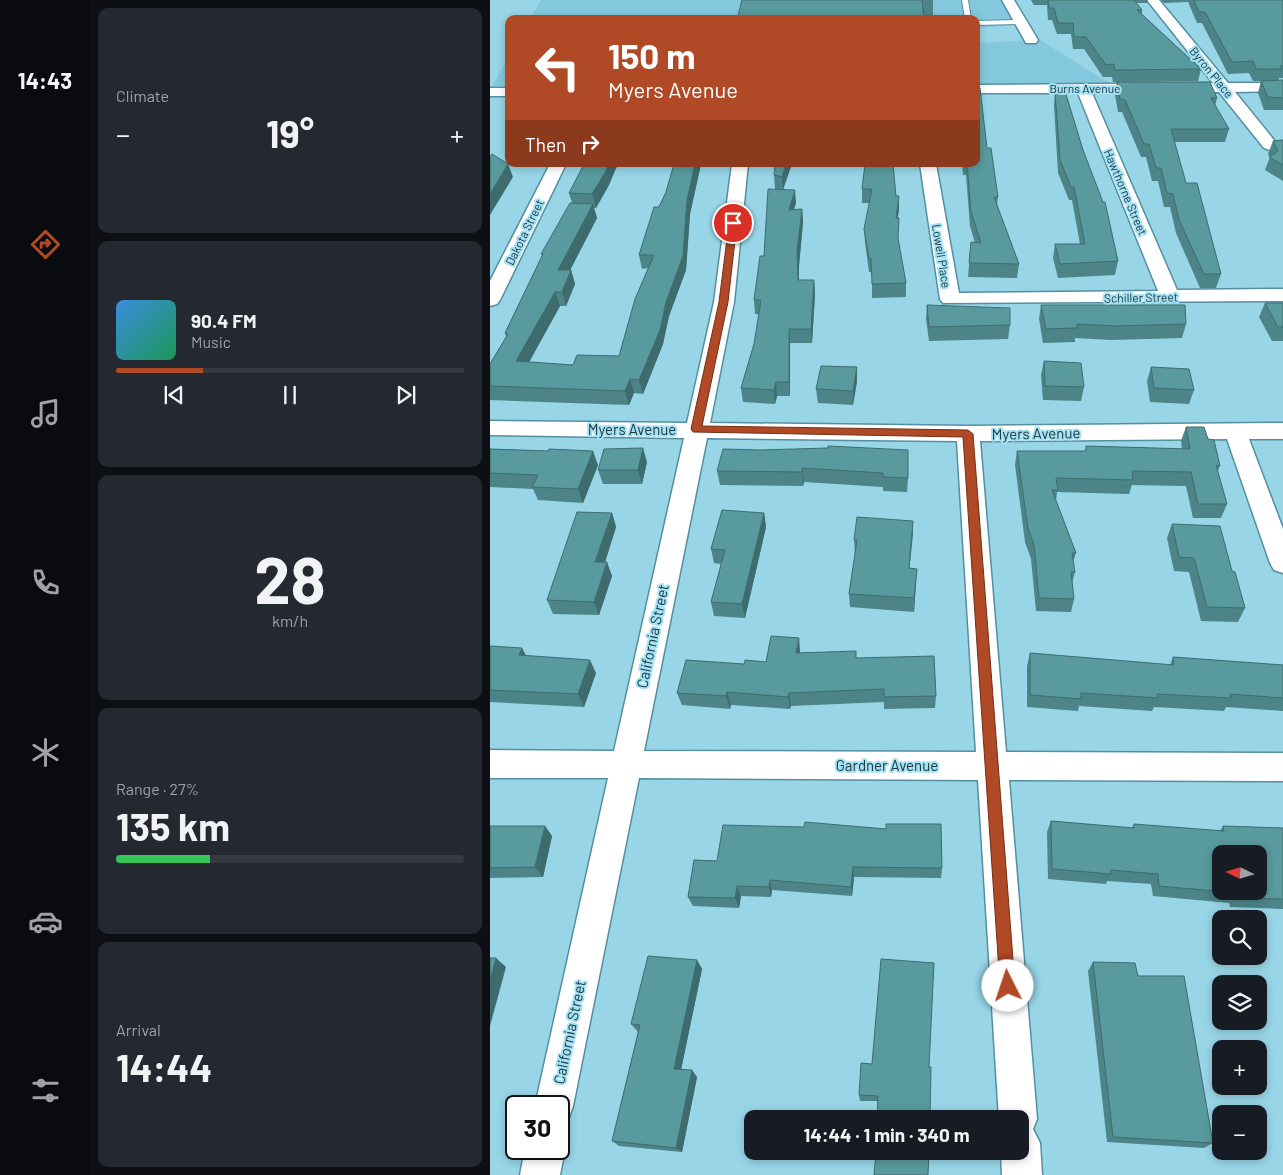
<!DOCTYPE html>
<meta charset="utf-8">
<style>
:root{--surface:#171b24;--page:#242831;--text:#f1f3f6;--muted:#9ea1a6;--line:#363941;--accent:#b04925}
body{margin:0;font-family:Barlow,sans-serif;background:var(--page);color:var(--text);height:100vh;display:flex;flex-direction:column;font-size:19px;white-space:nowrap}
*{box-sizing:border-box;margin:0}
p{font-size:16px;color:var(--muted)}
.icon{flex:none;width:28px;height:28px;fill:none;stroke:currentColor;stroke-width:2;stroke-linecap:round;stroke-linejoin:round}
.map{position:relative;flex:1;overflow:hidden}
.sheet{display:flex;flex-direction:column;gap:8px;padding:8px;background:#0d0f14;width:400px}
.sheet>*{flex:none}
.hud{position:absolute;left:15px;top:15px;width:475px;height:152px;border-radius:10px;box-shadow:0 2px 8px #0003;background:#b04925;color:#fff;overflow:hidden}
.needle{width:32px;rotate:275deg}
.controls{position:absolute;left:722px;top:845px;display:grid;gap:10px}
.controls a{display:grid;place-items:center;width:55px;height:55px;border-radius:10px;background:var(--surface);box-shadow:0 2px 8px #0003;font-size:25px}
.speed{position:absolute;left:15px;top:1095px;display:flex;gap:10px;font-size:25px;font-weight:700;text-align:center}
.speed>*{display:grid;place-content:center;width:65px;height:65px;border-radius:50%;background:var(--surface);box-shadow:0 2px 8px #0003;line-height:1}
.speed .limit{border:2px solid #111;border-radius:8px;background:#fff;color:#111}
.pin{position:absolute;display:grid;place-items:center;width:42px;height:42px;color:#fff;margin:-21px;border:2px solid #fff;border-radius:50%;box-shadow:0 1px 5px #0007}
.me{position:absolute;width:55px;margin:-28px;rotate:356deg;stroke-linejoin:round;filter:drop-shadow(0 0 4px #0008)}
.turn{display:flex;align-items:center;gap:18px;height:105px;padding:0 20px;font-size:22px}
.turn .icon{width:65px;height:65px;stroke-width:2.5}
.turn b{display:block;font-size:35px;line-height:42px}
.then{display:flex;align-items:center;height:48px;padding:0 20px;background:#0003;gap:10px;font-size:19px}
.big{font-size:38px;font-weight:700;line-height:1.1}
.sheet .tile{flex:1;display:flex;flex-direction:column;justify-content:center;gap:8px;min-width:0;padding:0 18px;border-radius:10px;background:var(--page)}
.sheet .dial{align-items:center;gap:0}
.dial b{font-size:65px;line-height:1}
.song{display:flex;align-items:center;gap:15px}
.cover{width:60px;height:60px;border-radius:8px;background:linear-gradient(135deg,hsl(210 70% 55%),hsl(150 70% 35%))}
.played{height:5px;border-radius:2px;background:linear-gradient(90deg,var(--accent) 25%,var(--line) 25%)}
.keys{display:flex;justify-content:space-around;direction:ltr}
.heat{display:flex;justify-content:space-between;align-items:center;font-size:28px;direction:ltr}
.charge{height:8px;border-radius:4px;background:linear-gradient(90deg,#34c759 27%,var(--line) 0)}
.trip{position:absolute;left:254px;top:1110px;width:285px;height:50px;border-radius:10px;background:var(--surface);box-shadow:0 2px 8px #0003;font-weight:700;line-height:50px;text-align:center}
main{display:flex;flex:1;min-height:0}
.tabs{display:flex;flex-direction:column;width:90px;justify-content:space-around;align-items:center;background:#090b0e;color:var(--muted)}
.tabs .icon{width:35px;height:35px}
.tabs .on{color:var(--accent)}
.tabs b{font-size:22px;color:var(--text)}
.map>svg:first-child{display:block}
.built{fill:#83c8dd}
.lines{fill:none;stroke-linecap:round;stroke-linejoin:round}
.service-casing{stroke:#548fa1;stroke-width:2}
.minor-casing{stroke:#548fa1;stroke-width:3}
.service{fill:#fff;fill-rule:evenodd}
.minor{fill:#fff;fill-rule:evenodd}
.wall{fill:#4c8487}
.shaded-wall{fill:#3e6c6e}
.building{fill:#589a9d;stroke:#3e6c6e;fill-rule:evenodd}
.route{fill:#b04925;stroke:#722f18}
.labels{text-anchor:middle;dominant-baseline:central;stroke-width:4;stroke-linejoin:round;paint-order:stroke}
.far-street-label{font-size:12px;fill:#203940;stroke:#a4e2f5}
.street-label{font-size:15px;fill:#203940;stroke:#a4e2f5}
</style>
<main>
<nav class="tabs">
<b>14:43</b>
<svg class="icon on" aria-label="directions" viewBox="0 0 24 24"><path d="M12 3l9 9-9 9-9-9zM9 14v-3h6M13 9l2 2-2 2"/></svg>
<svg class="icon" aria-label="music" viewBox="0 0 24 24"><path d="M9 18V5l10-2v13"/><circle cx="6" cy="18" r="3"/><circle cx="16" cy="16" r="3"/></svg>
<svg class="icon" aria-label="phone" viewBox="0 0 24 24"><path d="M5 4h4l2 5-3 2q2 4 5 5l2-3 5 2v4C11 20 4 13 5 4z"/></svg>
<svg class="icon" aria-label="climate" viewBox="0 0 24 24"><path d="M12 3v18M4 7l16 10M4 17L20 7"/></svg>
<svg class="icon" aria-label="car" viewBox="0 0 24 24"><path d="M5 17H2v-5l4-1 3-4h7l3 4 3 1v5h-3M9 17h6M6 11h13"/><circle cx="7" cy="17" r="2"/><circle cx="17" cy="17" r="2"/></svg>
<svg class="icon" aria-label="filters" viewBox="0 0 24 24"><path d="M4 7h16M4 17h16"/><circle cx="9" cy="7" r="2"/><circle cx="15" cy="17" r="2"/></svg>
</nav>
<section class="sheet">
<div class="tile"><p>Climate</p>
<div class="heat"><a>−</a><b class="big">19°</b><a>+</a></div>
</div>
<div class="tile">
<div class="song"><i class="cover"></i><div><b>90.4 FM</b><p>Music</p></div></div>
<div class="played"></div>
<div class="keys"><svg class="icon" aria-label="previous" viewBox="0 0 24 24"><path d="M18 5L8 12l10 7zM5 5v14"/></svg><svg class="icon" aria-label="pause" viewBox="0 0 24 24"><path d="M8 5v14M16 5v14"/></svg><svg class="icon" aria-label="next" viewBox="0 0 24 24"><path d="M6 5l10 7-10 7zM19 5v14"/></svg></div>
</div>
<div class="tile dial"><b>28</b><p>km/h</p></div>
<div class="tile"><p>Range · 27%</p><b class="big">135 km</b><div class="charge"></div></div>
<div class="tile"><p>Arrival</p><b class="big">14:44</b></div>
</section>
<div class="map">
<svg width="793" height="1175" viewBox="0 0 793 1175">
<rect width="100%" height="100%" fill="#97d5e7"/>
<g class="built">
<polygon points="51,0 512,0 527,25 486,28 486,19 40,19"/>
<polygon points="550,40 619,83 486,84 486,43"/>
<polygon points="19,56 19,86 2,86"/>
</g>
<g class="lines">
<defs>
<g id="service">
<polygon points="472,0 478,0 481,19 475,19"/>
<polygon points="486,21 530,20 533,22 530,24 486,25"/>
</g>
<g id="minor">
<polygon points="512,0 524,0 548,40 546,43 536,43"/>
<polygon points="657,0 669,0 738,83 793,83 793,91 745,92 788,145 780,150 774,148 729,92 602,93 687,290 793,289 793,301 453,303 450,299 430,164 446,164 469,293 668,291 588,93 486,93 486,85 723,83"/>
<rect x="0" y="88" width="19" height="8"/>
<polygon points="60,164 76,164 10,300 7,304 0,306 0,281"/>
<path d="M242 164H258L244 302 220 423 478 426 793 423V439H759L793 529V573L784 570 780 563 737 439 490 441 516 752 793 753V781L519 780 547 1119 543 1129 550 1143 552 1175H512L511 1151H530V1119H509L488 780 149 778 83 1106 78 1120 69 1123V1106H45L118 778H0V750L124 751 194 438 0 435V421L197 423 224 302ZM217 438 467 441 486 752 154 751Z"/>
<polygon points="69,1135 75,1149 70,1175 30,1175 35,1149 69,1149"/>
</g>
</defs>
<use href="#service" class="service-casing"/>
<use href="#minor" class="minor-casing"/>
<use href="#service" class="service"/>
<use href="#minor" class="minor"/>
</g>
<g class="wall">
<polygon points="252,0 443,0 443,15 434,15"/>
<polygon points="541,0 658,0 657,3 646,3 652,10 652,14 711,69 708,81 623,82 622,77 613,77 594,49 583,49 581,34 567,34 562,20 558,20 557,5 544,5"/>
<polygon points="671,0 793,0 793,78 789,78 788,81 793,80 793,110 774,110 768,93 771,81 763,81 759,73 738,74 712,23 707,23 698,2 674,3"/>
<polygon points="627,82 727,98 725,106 739,129 735,142 684,142 696,183 731,274 726,288 710,288 686,233 680,207 674,207 668,181 662,181 656,157 651,157 632,112 628,112 625,95"/>
<polygon points="565,92 593,150 628,261 625,275 568,278 563,258 565,244 590,244 582,200 579,200 568,173 564,105"/>
<polygon points="793,140 793,181 775,170 780,157 778,154 783,141"/>
<polygon points="497,148 508,197 507,205 529,264 527,278 478,277 481,242 485,243 480,226 476,175 473,175 472,164 486,164"/>
<polygon points="184,164 211,164 200,214 196,270 179,316 173,344 153,394 144,393 139,405 0,400 0,364 16,337 15,333 52,256 51,254 82,203 79,193 119,185 106,208 104,208 107,218 80,270 81,270 85,284 76,306 70,306 39,362 83,365 129,356 158,268 152,269 149,255 169,207 176,192"/>
<polygon points="301,164 293,189 306,203 304,209 312,209 313,222 309,266 309,280 324,280 325,294 322,343 300,343 300,396 287,396 285,404 253,402 251,388 264,344 269,314 265,314 264,300 288,189 285,189 284,175"/>
<polygon points="375,164 406,196 409,209 408,218 408,240 416,283 416,297 382,298 382,272 379,272 375,242 374,229 380,203 372,203 372,189"/>
<polygon points="775,303 793,303 793,341 782,341 769,317"/>
<polygon points="437,305 520,325 518,339 439,341 436,319"/>
<polygon points="551,305 696,324 692,338 621,340 585,338 585,342 553,343 549,319"/>
<polygon points="554,361 594,387 591,401 553,400 551,375"/>
<polygon points="367,367 367,381 363,405 328,403 326,389"/>
<polygon points="661,367 704,390 699,404 660,402 657,381"/>
<polygon points="696,427 718,439 730,466 727,472 737,504 731,518 703,518 696,486 642,485 639,494 567,492 566,501 586,553 583,562 585,572 582,583 584,599 581,612 546,611 541,559 535,542 525,465 527,451 595,451 596,446 692,449 691,441"/>
<polygon points="0,449 58,451 108,465 93,503 48,500 43,489 0,487"/>
<polygon points="271,450 418,478 417,492 393,491 393,487 314,482 313,486 230,485 227,471"/>
<polygon points="157,462 152,484 113,484 108,470"/>
<polygon points="122,513 126,527 115,562 122,576 109,615 63,614 57,600"/>
<polygon points="274,513 276,527 255,618 224,616 221,602 231,564 224,563 221,549"/>
<polygon points="423,521 419,568 426,582 424,612 360,607 359,594 365,553 364,540"/>
<polygon points="682,524 742,571 755,608 748,622 711,621 699,572 684,571 677,538"/>
<polygon points="0,646 106,673 94,707 0,702"/>
<polygon points="310,651 310,653 366,658 446,696 445,708 394,709 394,702 301,706 300,709 241,705 240,709 192,705 187,693 254,664 276,662"/>
<polygon points="540,653 680,665 683,657 793,665 793,711 736,707 734,711 664,707 662,711 589,706 588,711 537,707 537,666"/>
<polygon points="561,821 642,828 644,824 730,831 733,826 793,828 793,909 740,907 739,903 663,896 661,884 617,881 616,884 558,879 557,832"/>
<polygon points="0,826 55,826 62,836 53,877 0,878"/>
<polygon points="204,860 452,868 451,878 364,877 362,896 282,890 281,897 251,896 249,908 203,906 198,897"/>
<polygon points="207,960 212,969 191,1069 207,1077 192,1152 129,1146 122,1141 148,1032 141,1024"/>
<polygon points="603,962 648,976 723,1143 714,1148 617,1142 598,971"/>
<polygon points="439,1067 388,1101 370,1101 369,1095"/>
</g>
<g class="shaded-wall">
<polygon points="18,164 23,177 0,215 0,194"/>
<polygon points="119,164 128,164 119,185 106,208 102,194"/>
<polygon points="205,164 211,164 200,214 196,270 179,316 173,344 153,394 149,380 197,200"/>
<polygon points="296,164 302,164 293,190 292,177"/>
<polygon points="305,190 306,203 300,223 299,210"/>
<polygon points="409,196 409,209 405,231 406,218"/>
<polygon points="103,204 107,218 73,284 68,270"/>
<polygon points="312,209 313,222 309,266 309,294 308,280 307,252"/>
<polygon points="81,270 85,284 76,306 72,292"/>
<polygon points="324,280 325,294 322,343 321,329"/>
<polygon points="65,292 70,306 32,375 26,361"/>
<polygon points="299,329 300,343 300,396 299,382"/>
<polygon points="367,367 367,381 363,405 363,391"/>
<polygon points="140,379 144,393 139,405 135,391"/>
<polygon points="286,382 287,396 285,404 284,390"/>
<polygon points="153,448 157,462 152,484 148,470"/>
<polygon points="103,451 108,465 93,503 88,489"/>
<polygon points="312,468 314,482 313,486 312,472"/>
<polygon points="122,513 126,527 111,575 105,562"/>
<polygon points="274,513 276,527 255,618 252,604"/>
<polygon points="423,521 423,534 418,582 419,568"/>
<polygon points="117,562 122,576 109,615 104,602"/>
<polygon points="427,569 426,582 424,612 424,598"/>
<polygon points="309,638 310,651 308,666 306,653"/>
<polygon points="32,648 39,661 29,655"/>
<polygon points="100,660 106,673 94,707 88,694"/>
<polygon points="237,692 241,705 240,709 236,696"/>
<polygon points="299,693 301,706 300,709 298,697"/>
<polygon points="55,826 62,836 53,877 45,867"/>
<polygon points="363,867 364,877 362,896 361,887"/>
<polygon points="280,880 282,890 281,897 279,887"/>
<polygon points="247,886 251,896 249,908 245,898"/>
<polygon points="6,958 16,967 0,1026 0,980"/>
<polygon points="207,960 212,969 190,1075 184,1069"/>
<polygon points="202,1070 207,1077 192,1152 186,1148"/>
</g>
<g class="building">
<polygon points="252,0 432,0 434,19 247,19"/>
<polygon points="558,0 644,0 652,10 647,10 711,69 625,70 624,64 616,65 596,37 584,37 583,23 568,23 564,8 559,8"/>
<polygon points="704,0 793,0 793,66 790,66 792,69 766,69 763,61 742,62 715,12 709,12"/>
<polygon points="793,80 793,98 778,97 771,81"/>
<polygon points="627,82 720,82 727,98 721,98 739,129 681,129 696,183 707,183 731,274 714,274 689,220 683,194 677,193 671,168 666,168 659,144 654,144 635,100 630,99"/>
<polygon points="486,88 490,88 497,148 501,148 508,197 504,197 529,264 479,263 481,242 491,243 481,212 477,164 486,164"/>
<polygon points="575,91 593,150 613,202 615,202 628,261 570,264 565,244 595,244 584,187 581,187 570,160 565,92"/>
<polygon points="793,140 793,165 779,157 788,151 783,141"/>
<polygon points="2,154 18,164 0,194 0,157"/>
<polygon points="94,164 119,164 116,171 102,194 79,193"/>
<polygon points="184,164 205,164 197,200 193,256 176,302 170,330 149,380 140,379 135,391 0,386 0,364 18,334 15,333 53,254 51,254 80,203 103,204 68,270 81,270 72,292 65,292 26,361 83,365 87,355 129,356 145,299 164,255 149,255 164,207 169,207 176,192"/>
<polygon points="285,164 296,164 292,177 284,175"/>
<polygon points="375,164 403,164 406,196 409,196 406,218 409,218 408,238 416,283 382,284 381,258 379,258 374,229 382,189 372,189"/>
<polygon points="278,189 305,190 299,210 312,209 307,252 308,280 324,280 321,329 299,329 299,382 286,382 284,390 251,388 264,344 271,300 264,300 270,256 274,256"/>
<polygon points="775,303 793,303 793,327 788,327"/>
<polygon points="437,305 520,308 520,325 439,327"/>
<polygon points="551,305 695,305 696,324 625,326 587,324 587,328 556,329"/>
<polygon points="554,361 591,363 594,387 555,386"/>
<polygon points="331,366 367,367 363,391 326,389"/>
<polygon points="661,367 699,369 704,390 664,388"/>
<polygon points="696,427 714,427 718,439 724,440 730,466 726,465 737,504 708,504 701,472 642,471 643,480 566,478 568,490 562,490 586,553 582,553 585,572 581,572 584,599 549,598 544,545 538,528 527,451 596,451 596,446 700,449"/>
<polygon points="338,446 418,450 418,478 393,477 393,473 312,468 312,472 227,471 233,449 271,450 338,448"/>
<polygon points="153,448 148,470 108,470 114,449"/>
<polygon points="0,449 58,451 59,449 103,451 88,489 42,487 48,475 0,473"/>
<polygon points="232,510 274,513 252,604 221,602 235,550 221,549"/>
<polygon points="87,512 122,513 105,562 117,562 104,602 57,600"/>
<polygon points="367,517 423,521 419,568 427,569 424,598 359,594 367,540 364,540"/>
<polygon points="682,524 730,526 742,571 745,572 755,608 717,607 704,558 689,557"/>
<polygon points="281,636 309,638 306,653 366,651 366,658 444,656 446,696 394,697 394,689 299,693 298,697 237,692 236,696 187,693 196,660 254,664 255,660 276,662"/>
<polygon points="0,646 32,648 29,655 100,660 88,694 0,690"/>
<polygon points="540,653 684,665 683,657 793,665 793,698 740,694 741,698 667,694 668,698 591,693 591,699 540,695"/>
<path d="M561 821 644 828V824L734 831 733 826 793 828V899L748 898 747 893 669 886 668 874 621 870V874L562 869ZM731 854H769V891H731Z"/>
<polygon points="315,822 396,829 396,824 451,824 452,868 363,867 361,887 280,880 279,887 247,886 245,898 198,897 204,860 227,861 233,825 314,827"/>
<polygon points="0,826 55,826 45,867 0,868"/>
<polygon points="158,956 207,960 184,1069 202,1070 186,1148 122,1141 150,1025 141,1024"/>
<polygon points="0,958 6,958 0,980"/>
<polygon points="391,959 444,963 439,1067 441,1067 440,1119 387,1119 388,1096 369,1095 371,1063 382,1064"/>
<polygon points="603,962 645,963 648,976 694,976 723,1143 623,1137"/>
<polygon points="386,1151 439,1151 438,1175 384,1175"/>
</g>
<polygon class="route" points="243,221 247,223 238,302 212,426 478,430 483,434 525,986 523,992 518,994 512,992 510,986 473,437 203,432 201,429 229,302 239,223"/>
<g class="labels">
<g class="far-street-label">
<text transform="translate(722 72) rotate(51)">Byron Place</text>
<text x="595" y="88">Burns Avenue</text>
<text transform="translate(636 192) rotate(67)">Hawthorne Street</text>
<text transform="translate(34 232) rotate(-64)">Dakota Street</text>
<text transform="translate(452 256) rotate(81)">Lowell Place</text>
<text transform="translate(651 297) rotate(-1)">Schiller Street</text>
</g>
<g class="street-label">
<text x="142" y="429">Myers Avenue</text>
<text transform="translate(546 433) rotate(-1)">Myers Avenue</text>
<text transform="translate(162 636) rotate(-78)">California Street</text>
<text x="397" y="765">Gardner Avenue</text>
<text transform="translate(79 1032) rotate(-78)">California Street</text>
</g>
</g>
</svg>
<div class="controls">
<a><svg class="needle" viewBox="-14 -14 28 28"><path d="M0-13l5 13h-10z" fill="#e53935"/><path d="M0 13l5-13h-10z" fill="#9ea1a6"/></svg></a>
<a><svg class="icon" aria-label="search" viewBox="0 0 24 24"><circle cx="10" cy="10" r="6"/><path d="M15 15l6 6"/></svg></a>
<a><svg class="icon" aria-label="layers" viewBox="0 0 24 24"><path d="M12 4l9 5-9 5-9-5zM3 14l9 5 9-5"/></svg></a>
<a>+</a>
<a>−</a>
</div>
<div class="speed"><div class="limit">30</div></div>
<div class="pin" style="left:243px;top:223px;background:#d93025"><svg class="icon" aria-label="arrive" viewBox="0 0 24 24"><path d="M6 21V4h12l-3 4 3 4H6"/></svg></div>
<svg class="me" style="left:518px;top:986px" viewBox="-20 -20 40 40"><circle r="19" fill="#fff"/><path d="M0-13L10 11 0 6-10 11z" fill="#b04925"/></svg>
<div class="trip">14:44 · 1 min · 340 m</div>
<div class="hud">
<div class="turn"><svg class="icon" aria-label="left" viewBox="0 0 24 24"><path d="M17 20v-9H6M10 6l-5 5 5 5"/></svg><div><b>150 m</b>Myers Avenue</div></div>
<div class="then">Then<svg class="icon" aria-label="right" viewBox="0 0 24 24"><path d="M7 20v-9h11M14 6l5 5-5 5"/></svg></div>
</div>
</div>
</main>
